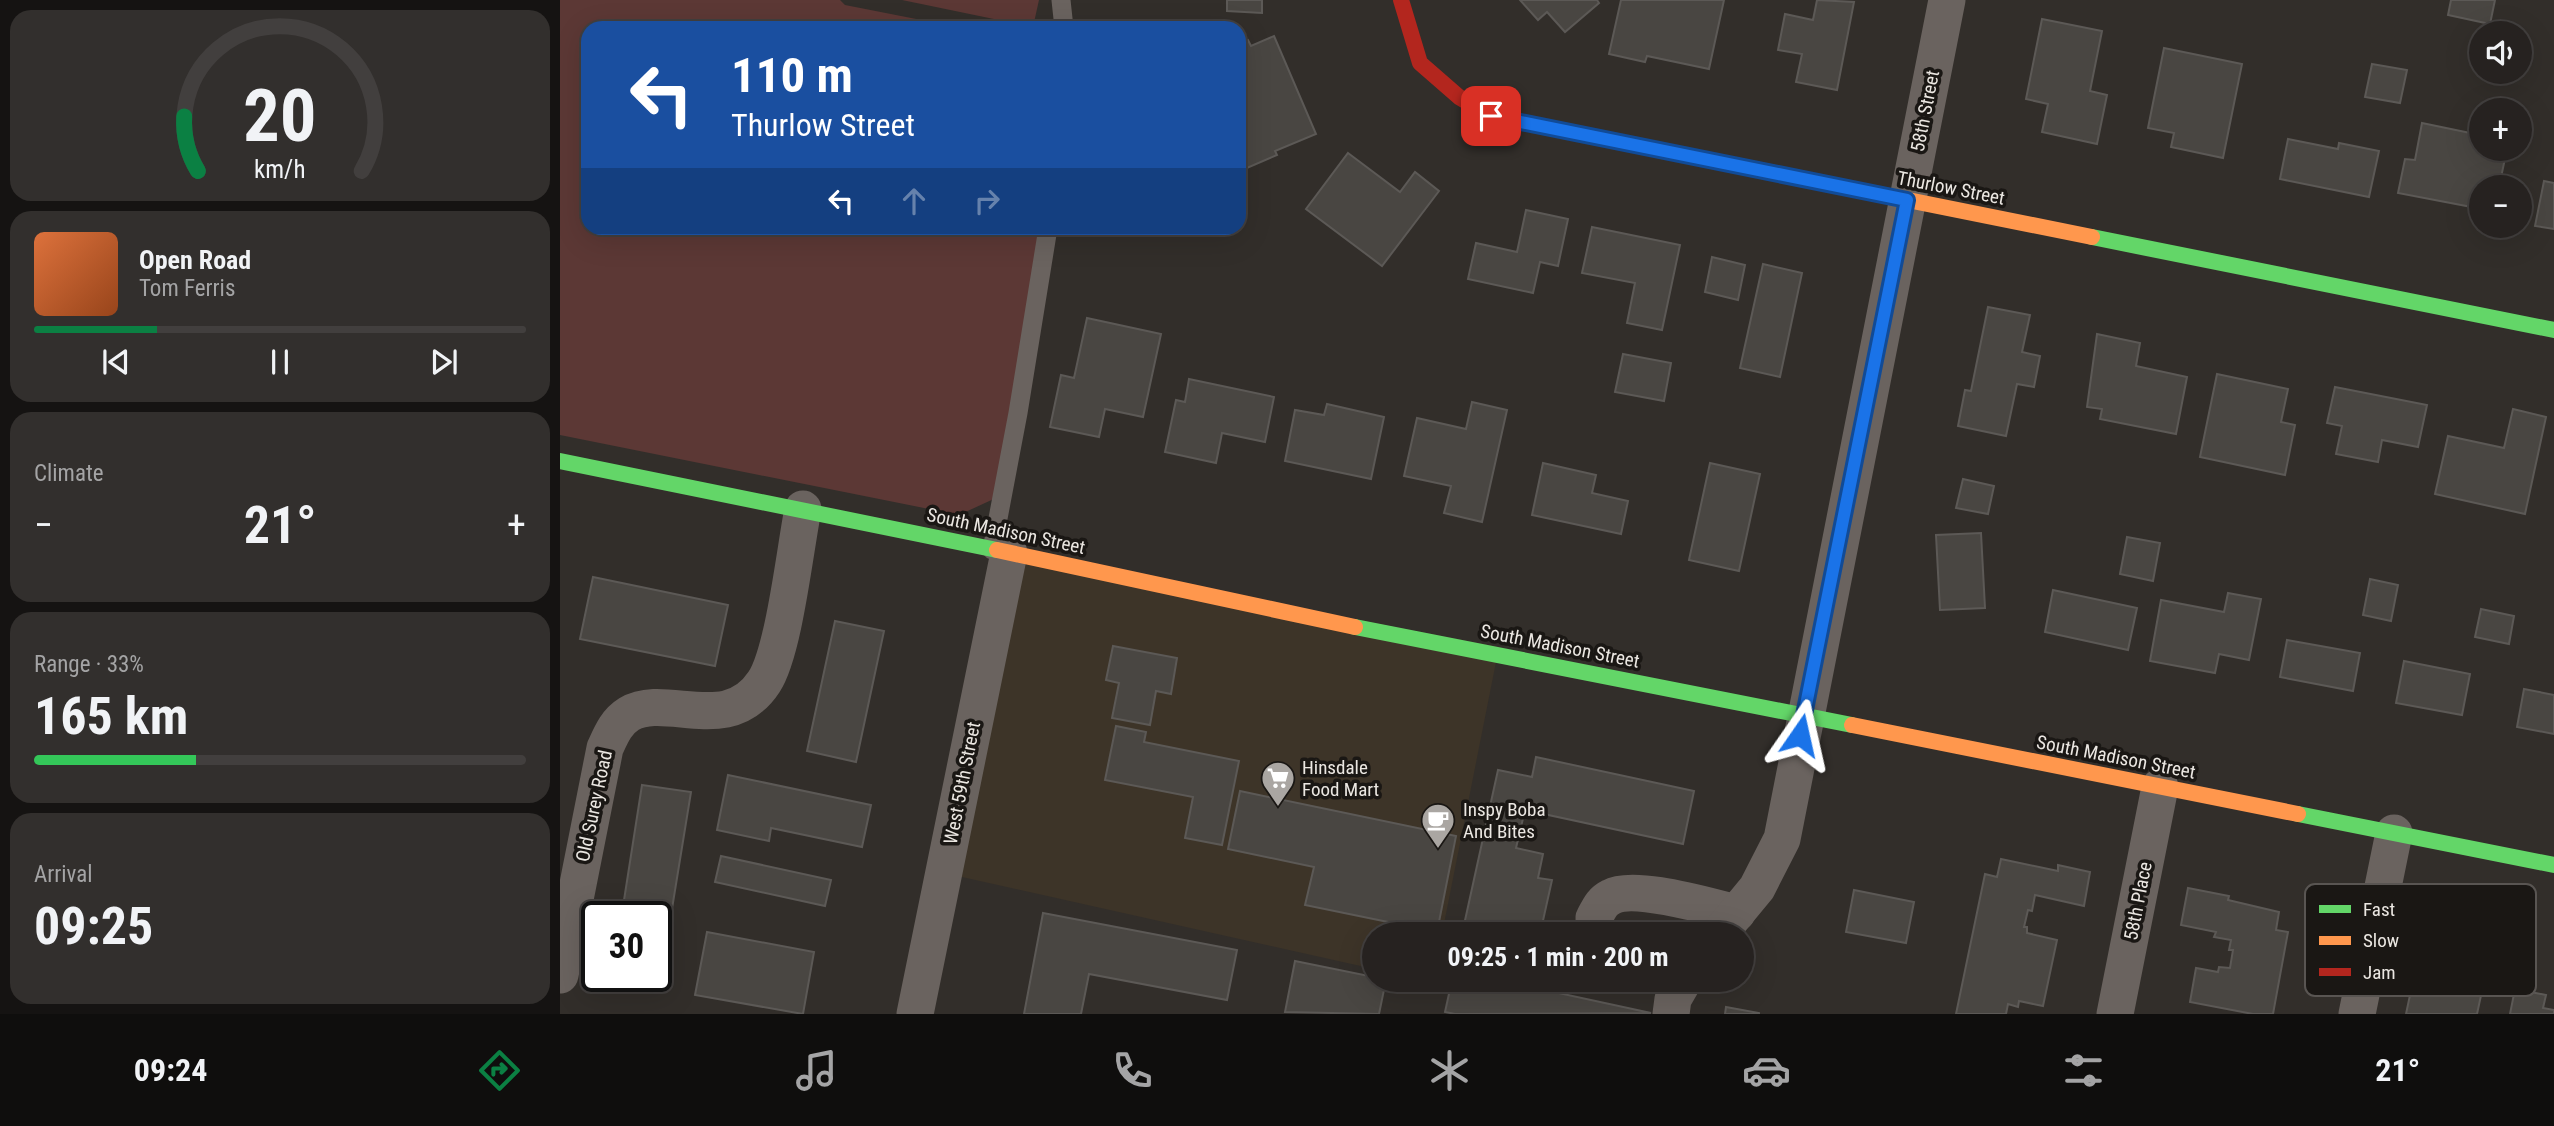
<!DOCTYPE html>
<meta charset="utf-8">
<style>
:root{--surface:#262220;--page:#322f2d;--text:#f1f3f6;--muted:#a4a4a5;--line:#423f3e;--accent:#0b8043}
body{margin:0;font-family:"Roboto Condensed",sans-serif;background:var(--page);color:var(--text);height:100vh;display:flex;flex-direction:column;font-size:26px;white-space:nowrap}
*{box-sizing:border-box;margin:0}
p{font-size:23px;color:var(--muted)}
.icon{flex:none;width:38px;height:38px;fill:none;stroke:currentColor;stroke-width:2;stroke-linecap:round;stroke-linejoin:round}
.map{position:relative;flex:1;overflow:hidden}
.drawer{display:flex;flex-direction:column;gap:10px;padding:10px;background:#151312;width:560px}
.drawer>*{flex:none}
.top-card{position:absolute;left:21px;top:21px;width:665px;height:214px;border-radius:21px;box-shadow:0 7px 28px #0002,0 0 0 2px var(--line);background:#1a4fa0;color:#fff;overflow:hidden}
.fabs{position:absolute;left:1909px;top:21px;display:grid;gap:14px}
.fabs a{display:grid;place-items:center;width:63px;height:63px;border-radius:50%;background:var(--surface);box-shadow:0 7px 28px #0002,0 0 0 2px var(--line);font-size:35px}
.speed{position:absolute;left:21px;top:901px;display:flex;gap:14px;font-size:35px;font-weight:700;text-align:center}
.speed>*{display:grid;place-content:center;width:91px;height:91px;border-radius:50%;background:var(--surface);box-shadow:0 7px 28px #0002,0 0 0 2px var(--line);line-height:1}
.speed .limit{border:4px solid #111;border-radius:10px;background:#fff;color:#111}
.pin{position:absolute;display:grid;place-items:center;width:60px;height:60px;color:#fff;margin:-30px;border-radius:14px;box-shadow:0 4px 10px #0006}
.me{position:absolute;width:77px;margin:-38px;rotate:11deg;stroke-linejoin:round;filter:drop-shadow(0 0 5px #0008)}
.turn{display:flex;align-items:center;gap:24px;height:147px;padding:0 35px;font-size:32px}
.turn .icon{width:91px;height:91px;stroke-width:2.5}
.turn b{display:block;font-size:49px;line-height:60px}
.lanes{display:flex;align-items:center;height:66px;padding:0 35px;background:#0003;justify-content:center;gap:35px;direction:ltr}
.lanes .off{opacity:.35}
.big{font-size:52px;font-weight:700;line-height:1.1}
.drawer .tile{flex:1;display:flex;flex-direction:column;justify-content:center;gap:10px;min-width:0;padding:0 24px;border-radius:21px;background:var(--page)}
.drawer .dial{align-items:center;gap:0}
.dial svg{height:182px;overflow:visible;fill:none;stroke:var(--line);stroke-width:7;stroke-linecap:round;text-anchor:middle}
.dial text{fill:var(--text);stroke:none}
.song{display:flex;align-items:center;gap:21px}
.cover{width:84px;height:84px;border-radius:10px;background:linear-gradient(135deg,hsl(20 70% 55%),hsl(20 70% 35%))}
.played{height:7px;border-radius:4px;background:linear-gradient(90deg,var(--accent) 25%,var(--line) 25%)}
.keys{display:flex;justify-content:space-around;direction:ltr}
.heat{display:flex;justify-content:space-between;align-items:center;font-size:38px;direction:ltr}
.charge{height:10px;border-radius:5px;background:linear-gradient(90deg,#34c759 33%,var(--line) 0)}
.trip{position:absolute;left:802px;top:922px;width:392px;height:70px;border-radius:35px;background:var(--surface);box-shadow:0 7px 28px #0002,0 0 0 2px var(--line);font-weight:700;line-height:70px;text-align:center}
.dock{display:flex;height:112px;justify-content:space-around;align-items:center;background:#0f0e0d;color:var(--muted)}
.dock .icon{width:49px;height:49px}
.dock .selected{color:var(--accent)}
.dock b{font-size:32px;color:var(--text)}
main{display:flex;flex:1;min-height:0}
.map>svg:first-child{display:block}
.built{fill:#3d3428}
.green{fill:#5c3835}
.building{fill:#494642;stroke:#5c5956;stroke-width:2}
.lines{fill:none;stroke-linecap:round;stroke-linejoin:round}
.lane{stroke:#6a635f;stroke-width:19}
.street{stroke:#6a635f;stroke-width:37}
.fast{stroke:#63d668;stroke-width:16}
.slow{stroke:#ff974d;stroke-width:16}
.jam{stroke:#b3261e;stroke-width:16}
.route-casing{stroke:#114b97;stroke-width:18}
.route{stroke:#1a73e8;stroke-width:12}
.labels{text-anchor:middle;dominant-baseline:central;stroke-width:7;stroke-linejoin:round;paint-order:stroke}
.street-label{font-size:19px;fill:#ebe7e2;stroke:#1a1714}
.poi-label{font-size:19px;fill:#ebe7e2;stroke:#1a1714;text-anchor:start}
.key{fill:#1a1714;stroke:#595552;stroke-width:2}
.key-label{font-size:19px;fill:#ebe7e2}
</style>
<main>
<section class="drawer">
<div class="tile dial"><svg viewBox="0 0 100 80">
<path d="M14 69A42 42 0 1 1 86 69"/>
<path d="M14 69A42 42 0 0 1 8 45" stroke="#0b8043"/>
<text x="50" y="56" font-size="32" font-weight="700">20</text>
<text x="50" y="72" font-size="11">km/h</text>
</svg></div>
<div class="tile">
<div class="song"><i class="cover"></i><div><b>Open Road</b><p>Tom Ferris</p></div></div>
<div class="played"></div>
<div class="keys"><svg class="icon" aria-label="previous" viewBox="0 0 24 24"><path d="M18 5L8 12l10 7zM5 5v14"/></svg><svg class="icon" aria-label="pause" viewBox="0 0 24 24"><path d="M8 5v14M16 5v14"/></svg><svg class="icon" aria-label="next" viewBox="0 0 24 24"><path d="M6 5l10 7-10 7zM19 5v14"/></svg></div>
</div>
<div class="tile"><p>Climate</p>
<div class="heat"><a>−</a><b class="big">21°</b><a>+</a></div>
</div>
<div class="tile"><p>Range · 33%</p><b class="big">165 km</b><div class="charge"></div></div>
<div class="tile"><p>Arrival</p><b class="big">09:25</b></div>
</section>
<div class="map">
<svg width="1994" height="1014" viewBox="0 0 1994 1014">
<rect width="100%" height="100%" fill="#322e2a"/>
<polygon class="built" points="449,553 939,647 882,934 814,934 814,969 384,873"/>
<g class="green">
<polygon points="0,0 280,0 285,5 402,28 28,28 28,228 495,228 438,497 399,515 0,435"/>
<polygon points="342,0 479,0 473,27"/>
</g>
<g class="building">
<polygon points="667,0 702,0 702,13 667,11"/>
<polygon points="960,0 1037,0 1039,3 1005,32 987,12 978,20"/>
<polygon points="1061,0 1164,0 1149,69 1087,56 1085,62 1049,54"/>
<polygon points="1257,0 1294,2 1277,90 1236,82 1242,54 1218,50 1225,14 1253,20"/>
<polygon points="1891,0 1935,0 1930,24 1888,15"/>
<polygon points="1482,19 1542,31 1530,91 1547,95 1537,144 1482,132 1488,104 1466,99"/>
<polygon points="714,36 756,134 715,151 717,155 687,168 679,151 679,44 688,40 691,46"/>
<polygon points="1604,48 1682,64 1663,158 1611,147 1614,133 1588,128"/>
<polygon points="1812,64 1847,70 1840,103 1805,97"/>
<polygon points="1862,123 1920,135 1918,143 1922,144 1922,149 1947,149 1939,187 1922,187 1922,209 1838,193 1845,159 1855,160"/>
<polygon points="1728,139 1778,149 1779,143 1819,151 1809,197 1720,179"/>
<polygon points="788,153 840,192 855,172 879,191 822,266 746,209"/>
<polygon points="1984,181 1994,183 1994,229 1975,226"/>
<polygon points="966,210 1008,219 998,266 980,262 973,293 908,279 916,243 957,252"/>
<polygon points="1032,227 1120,245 1102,330 1067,323 1075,283 1022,273"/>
<polygon points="1152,257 1185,265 1178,300 1145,292"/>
<polygon points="1203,264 1242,273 1220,377 1180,368"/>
<polygon points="1428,307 1470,315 1462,352 1480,356 1474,387 1457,384 1446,436 1398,426 1405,390 1411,391"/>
<polygon points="527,318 601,334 583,417 545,409 539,437 490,427 501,375 514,378"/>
<polygon points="1537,334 1580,343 1576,366 1627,377 1616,434 1540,419 1542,409 1527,407"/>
<polygon points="1063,354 1111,363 1104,401 1055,392"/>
<polygon points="1657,374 1728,389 1721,422 1735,425 1725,475 1640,457"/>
<polygon points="629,379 714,397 705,442 662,433 656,463 605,452 616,400 625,402"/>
<polygon points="1775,387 1867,405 1858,447 1822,440 1818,462 1776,454 1782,426 1767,423"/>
<polygon points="912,402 947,410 922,522 884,513 891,486 844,476 857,418 906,429"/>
<polygon points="767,404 824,417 811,479 725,461 735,410 764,415"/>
<polygon points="1953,409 1986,417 1965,514 1875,494 1888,436 1944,448"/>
<polygon points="983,463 1036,475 1032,493 1068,501 1061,534 972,515"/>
<polygon points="1150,463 1200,474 1179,571 1129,560"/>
<polygon points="1403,479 1434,486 1428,514 1396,508"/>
<polygon points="1421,533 1425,608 1380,610 1376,535"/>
<polygon points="1567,537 1600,543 1593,581 1560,574"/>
<polygon points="33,577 168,605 155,666 20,639"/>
<polygon points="1810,579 1838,585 1831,621 1803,615"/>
<polygon points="1493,590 1577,608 1568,650 1485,632"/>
<polygon points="1668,593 1701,599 1689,660 1659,654 1655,673 1590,661 1601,600 1664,612"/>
<polygon points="1921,609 1954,616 1949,644 1915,637"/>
<polygon points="275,621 324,631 296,762 247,751"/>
<polygon points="1727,640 1800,653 1793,691 1720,677"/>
<polygon points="553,646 617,658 611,694 596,691 590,725 552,718 559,683 546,680"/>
<polygon points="1844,661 1910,674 1902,715 1836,703"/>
<polygon points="1964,689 1994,695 1994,734 1957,727"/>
<polygon points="556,726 586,732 584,742 679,761 662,845 625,838 633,797 545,780"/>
<polygon points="976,757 1134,791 1123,844 965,810 956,848 983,854 978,878 992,880 980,934 902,934 938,770 972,777"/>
<polygon points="168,775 311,805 302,847 211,828 209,841 157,830"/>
<polygon points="82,785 131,792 110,921 62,913"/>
<polygon points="680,791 896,836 877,932 745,905 754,867 668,849"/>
<polygon points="161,856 271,880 265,906 155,882"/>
<polygon points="1441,859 1498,871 1498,865 1530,872 1524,906 1475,895 1472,911 1468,910 1464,927 1467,927 1467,933 1497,940 1483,1006 1459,1001 1458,1007 1448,1004 1446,1014 1396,1014 1425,874 1437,877"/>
<polygon points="1628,888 1669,896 1668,900 1719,912 1716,930 1728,932 1713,1014 1693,1014 1630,1002 1636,968 1658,972 1659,967 1670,968 1673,950 1669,950 1671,940 1654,937 1656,932 1621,925"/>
<polygon points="1294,890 1354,902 1346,943 1286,932"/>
<polygon points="483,913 677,950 667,1000 529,974 521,1014 464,1014"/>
<polygon points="147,932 254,952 243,1014 135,995"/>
<polygon points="735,961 814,977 814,980 826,980 819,1014 725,1012"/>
<polygon points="1857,962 1925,977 1917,1014 1846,1014"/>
<polygon points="892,980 939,980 1091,1013 895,1014 885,1012"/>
<polygon points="1955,989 1986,995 1983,1008 1994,1010 1994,1014 1950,1014"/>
<polygon points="1166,1007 1199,1013 1199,1014 1165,1014"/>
</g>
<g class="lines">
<g class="lane">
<polyline points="501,0 504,28"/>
<polyline points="432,550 458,413 488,228"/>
</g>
<g class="street">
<path d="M1039 934 1034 918C1039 909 1041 902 1051 897 1074 884 1150 907 1177 913"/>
<polyline points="1159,934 1197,888 1222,839 1387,0"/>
<path d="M0 975 45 748C51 735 56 722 69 714 106 692 168 737 204 682 224 652 235 549 243 509"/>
<polyline points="355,1014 449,553"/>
<polyline points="1111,1014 1113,999 1124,980"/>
<polyline points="1555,1014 1600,787"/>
<polyline points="1797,1014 1834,833"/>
</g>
<g class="fast">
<polyline points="1532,237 1994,330"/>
<polyline points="0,461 437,550"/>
<polyline points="795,627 1292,725"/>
<polyline points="1738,814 1994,865"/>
</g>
<g class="slow">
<polyline points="1075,145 1532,237"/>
<polyline points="437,550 795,627"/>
<polyline points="1292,725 1738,814"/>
</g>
<polyline class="jam" points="841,0 860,63 899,97 931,116 1075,145"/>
</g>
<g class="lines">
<defs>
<polyline id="route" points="931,116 1347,200 1240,735"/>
</defs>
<use href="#route" class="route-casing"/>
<use href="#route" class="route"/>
</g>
<defs>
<symbol id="supermarket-pin" viewBox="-11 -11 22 30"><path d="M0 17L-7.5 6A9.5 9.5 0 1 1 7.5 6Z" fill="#aaa6a2" stroke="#1a1714"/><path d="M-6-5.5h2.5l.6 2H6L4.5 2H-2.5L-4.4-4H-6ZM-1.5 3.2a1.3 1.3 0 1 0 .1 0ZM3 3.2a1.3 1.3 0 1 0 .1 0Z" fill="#fff"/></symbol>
<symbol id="cafe-pin" viewBox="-11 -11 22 30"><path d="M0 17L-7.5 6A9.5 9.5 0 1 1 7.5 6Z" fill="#aaa6a2" stroke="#1a1714"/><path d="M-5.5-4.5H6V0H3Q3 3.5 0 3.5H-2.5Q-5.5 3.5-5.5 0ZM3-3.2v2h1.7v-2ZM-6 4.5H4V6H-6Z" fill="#fff"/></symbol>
</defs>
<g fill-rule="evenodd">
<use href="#supermarket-pin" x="699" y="759" width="38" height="52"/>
<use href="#cafe-pin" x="859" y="801" width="38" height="52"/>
</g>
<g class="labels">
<g class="street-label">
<text transform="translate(1365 111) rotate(-79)">58th Street</text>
<text transform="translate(1391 188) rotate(11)">Thurlow Street</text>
<text transform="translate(446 531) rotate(12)">South Madison Street</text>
<text transform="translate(1000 646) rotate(11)">South Madison Street</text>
<text transform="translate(1556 757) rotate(11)">South Madison Street</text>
<text transform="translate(402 783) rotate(-79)">West 59th Street</text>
<text transform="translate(34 806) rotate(-78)">Old Surey Road</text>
<text transform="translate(1578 901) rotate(-79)">58th Place</text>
</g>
<g class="poi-label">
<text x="742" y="767">Hinsdale<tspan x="742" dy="22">Food Mart</tspan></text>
<text x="903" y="809">Inspy Boba<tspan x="903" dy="22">And Bites</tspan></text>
</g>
</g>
<rect x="1745" y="884" width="231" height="112" rx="10" class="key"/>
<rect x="1759" y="905" width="32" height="8" fill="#63d668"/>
<rect x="1759" y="936" width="32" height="9" fill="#ff974d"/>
<rect x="1759" y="968" width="32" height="8" fill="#b3261e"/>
<g class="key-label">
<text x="1803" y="916">Fast</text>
<text x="1803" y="947">Slow</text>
<text x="1803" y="979">Jam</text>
</g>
</svg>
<div class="fabs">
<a><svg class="icon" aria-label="sound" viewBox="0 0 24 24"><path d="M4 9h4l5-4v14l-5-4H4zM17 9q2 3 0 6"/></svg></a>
<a>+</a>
<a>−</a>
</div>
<div class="speed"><div class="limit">30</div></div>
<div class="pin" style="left:931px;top:116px;background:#d93025"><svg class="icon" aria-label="arrive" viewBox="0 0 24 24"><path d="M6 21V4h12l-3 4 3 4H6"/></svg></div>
<svg class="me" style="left:1240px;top:735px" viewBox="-20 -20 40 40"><path d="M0-17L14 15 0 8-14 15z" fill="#1a73e8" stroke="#fff" stroke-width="4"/></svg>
<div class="trip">09:25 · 1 min · 200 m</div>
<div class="top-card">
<div class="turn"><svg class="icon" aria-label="left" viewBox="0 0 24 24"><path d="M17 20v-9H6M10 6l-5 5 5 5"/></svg><div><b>110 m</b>Thurlow Street</div></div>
<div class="lanes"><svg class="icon" aria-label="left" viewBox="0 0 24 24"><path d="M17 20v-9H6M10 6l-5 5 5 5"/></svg><svg class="icon off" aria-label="ahead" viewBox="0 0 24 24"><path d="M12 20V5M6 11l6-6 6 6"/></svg><svg class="icon off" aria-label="right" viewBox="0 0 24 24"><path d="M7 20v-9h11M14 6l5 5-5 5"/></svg></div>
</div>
</div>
</main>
<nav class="dock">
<b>09:24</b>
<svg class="icon selected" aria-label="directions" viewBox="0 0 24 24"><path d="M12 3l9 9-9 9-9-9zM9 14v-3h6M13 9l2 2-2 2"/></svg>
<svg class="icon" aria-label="music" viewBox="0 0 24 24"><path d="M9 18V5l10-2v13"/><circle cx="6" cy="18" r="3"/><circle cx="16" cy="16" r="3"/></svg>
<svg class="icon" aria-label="phone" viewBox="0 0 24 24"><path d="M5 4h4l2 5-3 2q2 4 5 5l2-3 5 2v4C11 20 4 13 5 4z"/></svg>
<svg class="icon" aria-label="climate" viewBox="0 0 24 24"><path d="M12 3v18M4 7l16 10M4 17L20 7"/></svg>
<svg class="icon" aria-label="car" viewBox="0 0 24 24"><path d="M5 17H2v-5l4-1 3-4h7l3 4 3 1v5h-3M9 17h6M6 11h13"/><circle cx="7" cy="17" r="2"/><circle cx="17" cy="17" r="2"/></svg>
<svg class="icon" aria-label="filters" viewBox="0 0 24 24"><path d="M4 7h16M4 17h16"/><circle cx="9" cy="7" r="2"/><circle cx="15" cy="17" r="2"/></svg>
<b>21°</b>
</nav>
